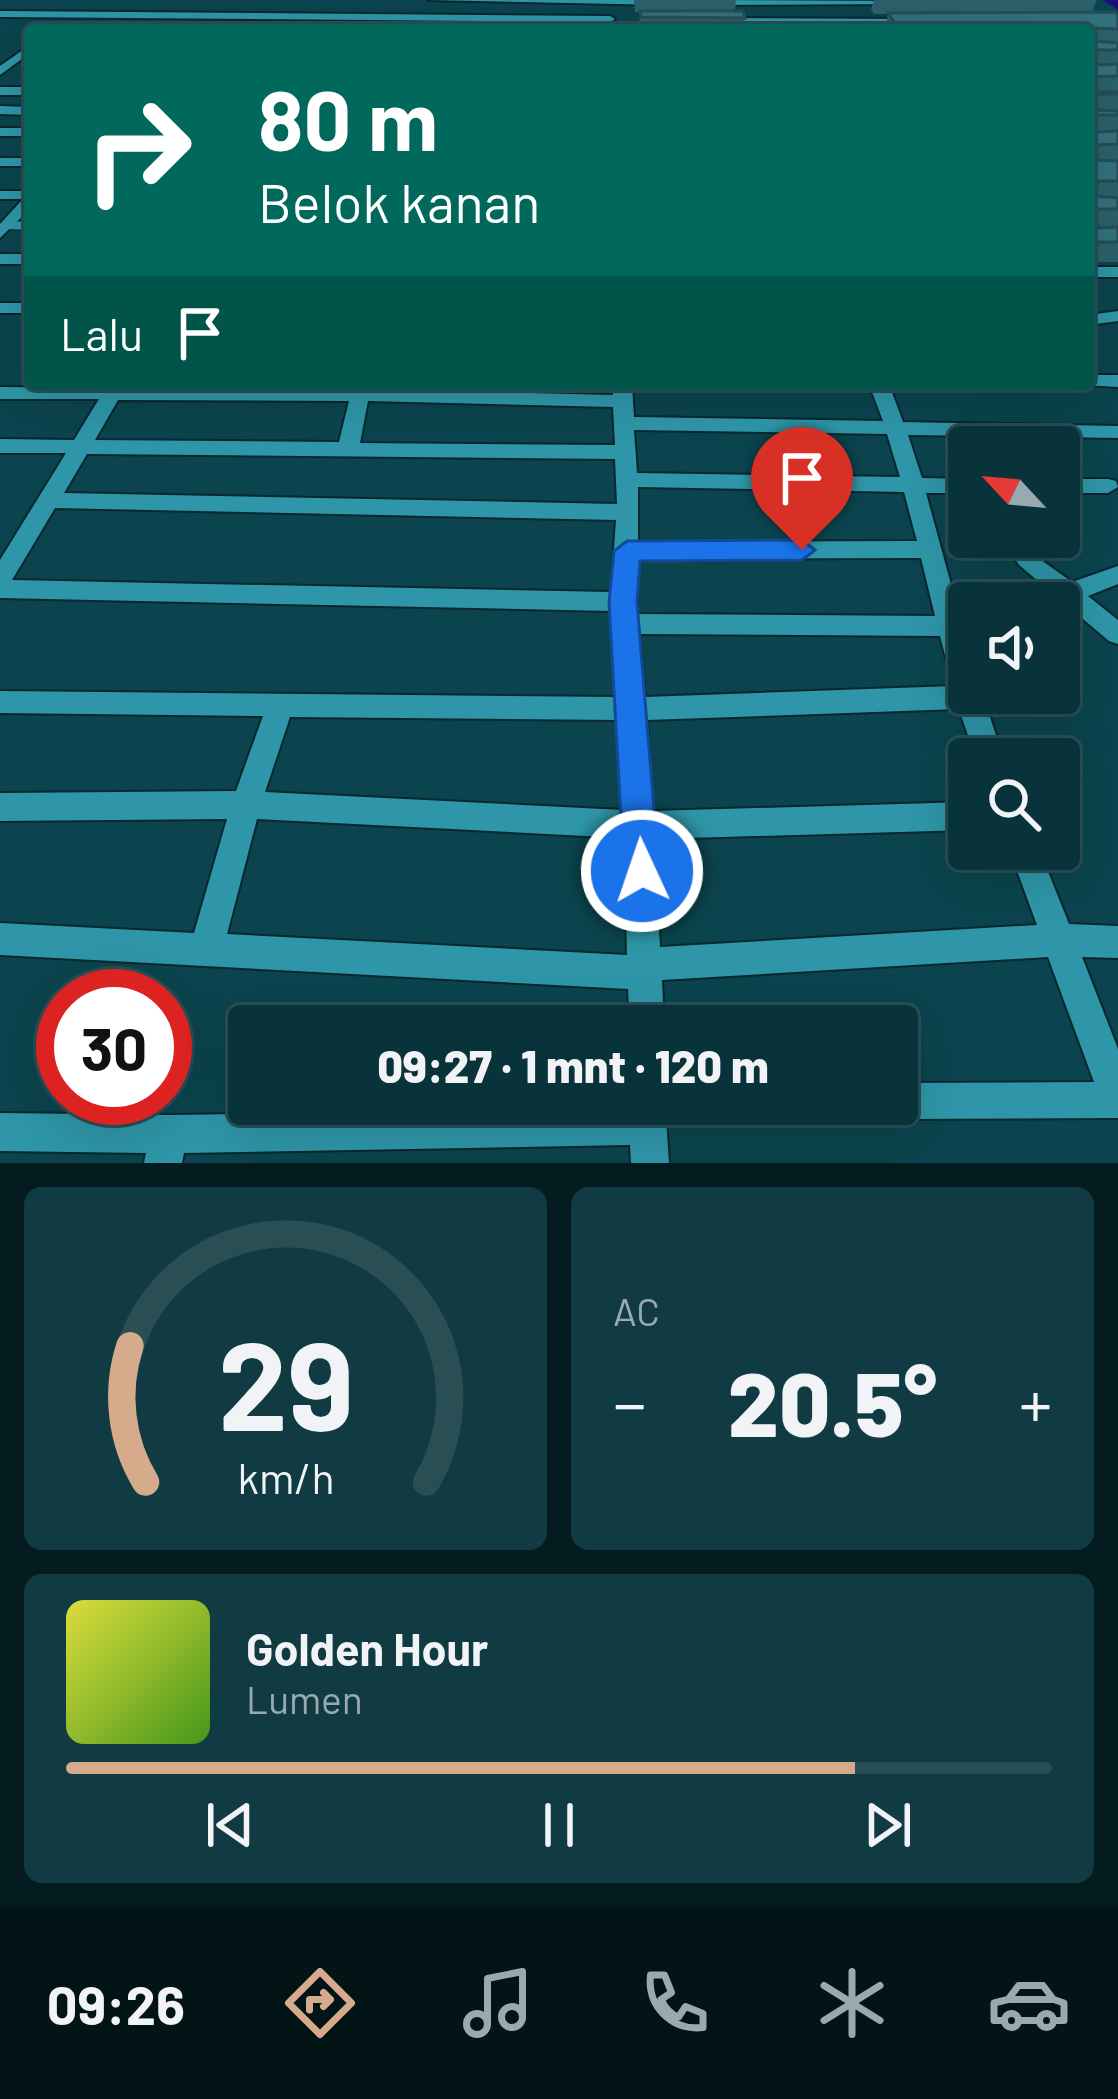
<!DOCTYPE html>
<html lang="id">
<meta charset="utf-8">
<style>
:root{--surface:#08333a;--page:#113b42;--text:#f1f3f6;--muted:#98aaaf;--line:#294e54;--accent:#d6ab8b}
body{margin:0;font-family:Barlow,sans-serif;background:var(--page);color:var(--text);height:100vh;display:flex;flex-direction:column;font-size:45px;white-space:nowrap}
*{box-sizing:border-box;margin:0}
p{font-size:39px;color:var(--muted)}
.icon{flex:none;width:66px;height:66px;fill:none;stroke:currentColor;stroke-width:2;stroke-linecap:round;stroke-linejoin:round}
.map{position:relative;height:1163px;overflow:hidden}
.side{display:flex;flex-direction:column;gap:24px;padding:24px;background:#041c20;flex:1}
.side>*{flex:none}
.top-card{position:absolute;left:24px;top:24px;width:1071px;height:366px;border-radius:12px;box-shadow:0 12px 48px #0002,0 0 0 3px var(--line);background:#00695c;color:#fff;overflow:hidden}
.needle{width:78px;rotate:296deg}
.buttons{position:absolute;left:948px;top:426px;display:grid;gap:24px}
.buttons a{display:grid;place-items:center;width:132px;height:132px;border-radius:12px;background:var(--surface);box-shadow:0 12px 48px #0002,0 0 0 3px var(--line);font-size:60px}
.speed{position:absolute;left:36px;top:969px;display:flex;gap:24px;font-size:60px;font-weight:700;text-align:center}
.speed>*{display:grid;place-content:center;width:156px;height:156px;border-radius:50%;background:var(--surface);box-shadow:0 12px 48px #0002,0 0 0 3px var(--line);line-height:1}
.speed .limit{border:18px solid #d22;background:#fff;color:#111}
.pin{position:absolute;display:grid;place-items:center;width:102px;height:102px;color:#fff;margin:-123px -51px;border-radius:50% 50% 50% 0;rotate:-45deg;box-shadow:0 0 12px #0007}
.pin .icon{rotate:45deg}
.me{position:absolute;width:132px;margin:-66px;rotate:357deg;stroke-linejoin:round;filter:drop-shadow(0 0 9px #0008)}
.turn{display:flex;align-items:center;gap:42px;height:252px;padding:0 36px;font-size:54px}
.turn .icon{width:156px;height:156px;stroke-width:2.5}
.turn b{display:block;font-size:84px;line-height:102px}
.then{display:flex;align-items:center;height:114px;padding:0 36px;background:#0003;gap:24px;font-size:45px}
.big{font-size:90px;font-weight:800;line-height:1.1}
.side .card{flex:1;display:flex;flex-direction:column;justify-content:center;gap:18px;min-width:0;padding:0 42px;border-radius:18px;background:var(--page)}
.side .dial{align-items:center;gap:0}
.dial svg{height:312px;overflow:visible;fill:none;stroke:var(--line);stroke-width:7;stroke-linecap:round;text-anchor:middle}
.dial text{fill:var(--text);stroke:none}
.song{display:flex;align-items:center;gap:36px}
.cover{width:144px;height:144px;border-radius:18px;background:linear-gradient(135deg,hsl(60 70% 55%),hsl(100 70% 35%))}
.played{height:12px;border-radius:6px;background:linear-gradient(90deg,var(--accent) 80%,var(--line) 80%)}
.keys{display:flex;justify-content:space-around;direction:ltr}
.heat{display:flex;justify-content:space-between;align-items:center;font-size:66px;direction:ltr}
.side .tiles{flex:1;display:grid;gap:24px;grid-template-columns:1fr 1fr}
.card:last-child{grid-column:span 2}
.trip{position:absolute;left:228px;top:1005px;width:690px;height:120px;border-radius:12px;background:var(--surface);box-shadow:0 12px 48px #0002,0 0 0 3px var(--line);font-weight:800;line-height:120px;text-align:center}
.menu{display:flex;height:192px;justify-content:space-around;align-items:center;background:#031417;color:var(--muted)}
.menu .icon{width:84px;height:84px}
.menu .on{color:var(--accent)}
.menu b{font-size:54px;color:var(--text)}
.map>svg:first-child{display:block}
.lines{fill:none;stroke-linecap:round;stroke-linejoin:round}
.river{fill:#18117c;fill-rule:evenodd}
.service-casing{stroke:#08282e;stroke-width:10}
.minor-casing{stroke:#08282e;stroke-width:4}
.service{stroke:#2e96a8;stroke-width:8}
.minor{fill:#2e96a8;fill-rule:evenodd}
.wall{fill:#2b616c}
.building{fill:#32717d;stroke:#234f58;stroke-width:3}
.route{fill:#1a73e8;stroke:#114b97;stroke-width:3}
</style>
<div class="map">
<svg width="1118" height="1163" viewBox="0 0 1118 1163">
<rect width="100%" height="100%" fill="#0b444e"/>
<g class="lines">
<polygon class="river" points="1103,0 1118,0 1118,10"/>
<defs>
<polyline id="service" points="7,225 30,226"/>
<g id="minor">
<polygon points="428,0 668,0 669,2 664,5"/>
<polygon points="705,0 904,1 909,4 702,5"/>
<polygon points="0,11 610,16 615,19 610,22 0,17"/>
<polygon points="714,18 920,19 925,22 920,25 710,23"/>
<polygon points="30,45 30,53 0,75 0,66"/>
<rect x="0" y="87" width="30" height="8"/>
<polygon points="0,106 30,107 30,115 0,114"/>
<rect x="0" y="128" width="30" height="8"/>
<rect x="0" y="158" width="30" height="8"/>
<polygon points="0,191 30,191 30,209 0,238 0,224 23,199 0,199"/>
<rect x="0" y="254" width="30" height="10"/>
<rect x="1089" y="267" width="29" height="10"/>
<rect x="0" y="303" width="30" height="10"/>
<polygon points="1118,311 1118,321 1089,325 1089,315"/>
<polygon points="1089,375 1118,375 1118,387 1082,385 1089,384"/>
<path d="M108 384H128L125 388 353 389 354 384H374L372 389 613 395 612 384H632L634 417 883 421 869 384H889L903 422 1118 426V438L908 435 922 478 969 479V493H926L969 650V693H982L1004 759H976L959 709 647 720 652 811 969 802V830L654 839 660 947 1037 925 1009 849H1039L1069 924 1118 926V958L1082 957 1118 1049V1118L897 1119 884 1114 880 1104H897V1083L1094 1082 1048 957 662 980 664 1026H630L628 989 0 955V923L194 933 227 819 0 821V793L236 791 263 716 0 713V691L618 697 611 611 0 598V560L66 453H0V439L74 440 99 399H0V387L106 388ZM118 400 349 401 339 442 95 440ZM368 401 613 407 615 445 360 443ZM634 430 887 434 900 477 637 473ZM87 454 615 459 617 504 64 493ZM638 487 904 492 917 541 638 542ZM55 508 616 520 611 592 12 580ZM921 558 935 616 637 614V559ZM639 634 940 636 953 686 645 697ZM290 717 620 720 623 810 265 792ZM257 819 624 838 627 955 227 934Z"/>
<polygon points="1059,479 1108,479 1116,481 1118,487 1108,493 1059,493"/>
<polygon points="1027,550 1072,582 1118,566 1118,584 1088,596 1118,620 1118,644 1109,641 1019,565 1015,559"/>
<polygon points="629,1104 665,1104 669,1163 631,1163 630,1145 184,1153 182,1163 144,1163 146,1153 0,1151 0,1113 169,1115 629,1108"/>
</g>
</defs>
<use href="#service" class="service-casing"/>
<use href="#minor" class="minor-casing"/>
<use href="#service" class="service"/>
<use href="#minor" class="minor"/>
</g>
<g class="wall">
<polygon points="634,0 736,0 735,11 745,18 743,30 639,30 640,12 635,12"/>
<polygon points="874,0 1097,0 1092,12 1118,15 1118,262 1089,262 1089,30 885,30 888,14 874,14 871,9"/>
</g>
<g class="building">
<polygon points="640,11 743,11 745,18 641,17"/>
<polygon points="1114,12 1118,15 1118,29 1096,28 1093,41 1118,43 1118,50 1096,50 1092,55 1096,65 1118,64 1118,76 1093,77 1097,92 1118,92 1118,94 1097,94 1094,110 1118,111 1118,115 1097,115 1093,119 1098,132 1118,131 1118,144 1095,145 1098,160 1118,161 1118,181 1098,181 1095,196 1118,198 1118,209 1099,209 1094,214 1099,228 1118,227 1118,242 1099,242 1095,249 1089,249 1089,30 900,30 888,13"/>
</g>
<polygon class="route" points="802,540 815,550 802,560 640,561 637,602 659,871 654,883 642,889 629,883 624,871 609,602 614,551 627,541"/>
</svg>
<div class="buttons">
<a><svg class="needle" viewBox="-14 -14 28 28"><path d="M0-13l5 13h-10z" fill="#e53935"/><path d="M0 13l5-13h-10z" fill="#98aaaf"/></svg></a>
<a><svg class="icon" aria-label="sound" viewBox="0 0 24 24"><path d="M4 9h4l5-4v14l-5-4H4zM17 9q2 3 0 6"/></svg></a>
<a><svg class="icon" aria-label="search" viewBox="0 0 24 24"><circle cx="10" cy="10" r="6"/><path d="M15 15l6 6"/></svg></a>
</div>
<div class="speed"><div class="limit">30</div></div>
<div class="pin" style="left:802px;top:550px;background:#d93025"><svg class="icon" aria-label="arrive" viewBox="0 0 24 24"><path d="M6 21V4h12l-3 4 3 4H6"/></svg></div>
<svg class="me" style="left:642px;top:871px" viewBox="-20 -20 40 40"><circle r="17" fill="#1a73e8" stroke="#fff" stroke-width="3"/><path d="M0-11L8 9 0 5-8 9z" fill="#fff"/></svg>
<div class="trip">09:27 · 1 mnt · 120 m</div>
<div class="top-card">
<div class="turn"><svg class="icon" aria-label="right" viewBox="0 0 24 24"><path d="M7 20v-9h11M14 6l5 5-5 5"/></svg><div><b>80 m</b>Belok kanan</div></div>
<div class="then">Lalu<svg class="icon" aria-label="arrive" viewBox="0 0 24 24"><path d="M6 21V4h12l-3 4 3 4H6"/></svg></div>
</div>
</div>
<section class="side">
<div class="tiles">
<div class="card dial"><svg viewBox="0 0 100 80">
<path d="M14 69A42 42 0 1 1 86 69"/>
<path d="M14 69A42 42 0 0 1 10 34" stroke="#d6ab8b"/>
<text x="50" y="56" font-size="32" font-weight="700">29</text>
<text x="50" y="72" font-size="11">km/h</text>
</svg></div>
<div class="card"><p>AC</p>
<div class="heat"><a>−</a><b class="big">20.5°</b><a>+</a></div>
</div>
<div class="card">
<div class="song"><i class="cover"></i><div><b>Golden Hour</b><p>Lumen</p></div></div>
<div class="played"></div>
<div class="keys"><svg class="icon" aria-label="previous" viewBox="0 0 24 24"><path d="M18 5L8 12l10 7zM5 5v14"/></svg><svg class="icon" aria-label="pause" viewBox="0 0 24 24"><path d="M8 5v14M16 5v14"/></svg><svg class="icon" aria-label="next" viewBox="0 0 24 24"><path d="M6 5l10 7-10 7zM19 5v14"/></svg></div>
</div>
</div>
</section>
<nav class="menu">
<b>09:26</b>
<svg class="icon on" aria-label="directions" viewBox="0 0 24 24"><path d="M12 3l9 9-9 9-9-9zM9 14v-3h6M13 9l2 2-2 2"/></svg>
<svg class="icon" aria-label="music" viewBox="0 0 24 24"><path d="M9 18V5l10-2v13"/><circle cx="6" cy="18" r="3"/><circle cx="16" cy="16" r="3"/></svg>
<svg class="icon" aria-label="phone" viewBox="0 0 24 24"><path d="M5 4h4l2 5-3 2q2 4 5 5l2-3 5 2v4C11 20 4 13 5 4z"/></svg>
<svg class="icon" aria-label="climate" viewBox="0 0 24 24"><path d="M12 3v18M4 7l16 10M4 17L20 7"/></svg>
<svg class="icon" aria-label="car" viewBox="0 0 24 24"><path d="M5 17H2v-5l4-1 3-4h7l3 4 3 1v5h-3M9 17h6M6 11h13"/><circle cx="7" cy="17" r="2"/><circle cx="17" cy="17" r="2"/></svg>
</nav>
